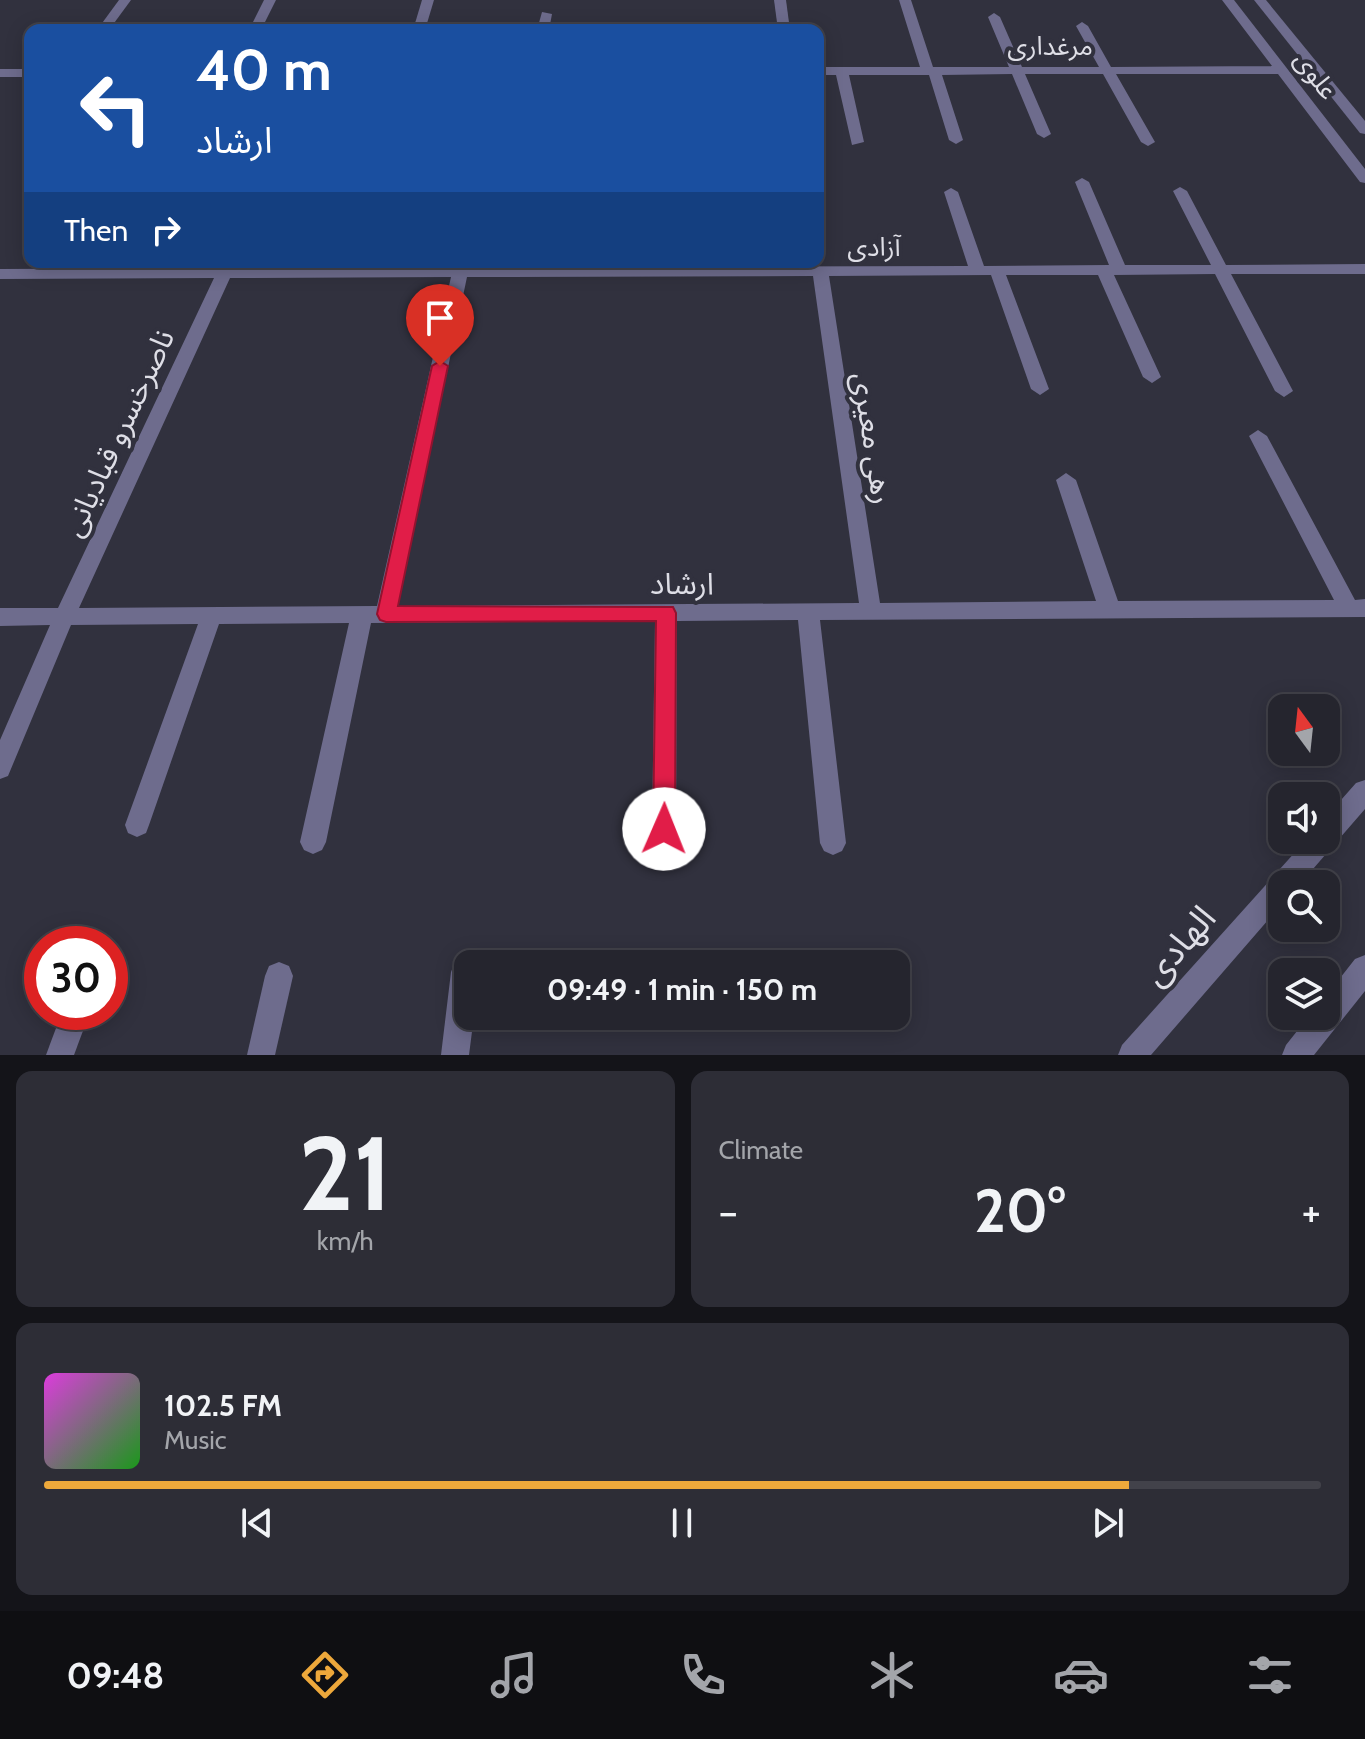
<!DOCTYPE html>
<meta charset="utf-8">
<style>
:root{--surface:#25252e;--page:#2d2d36;--text:#f1f3f6;--muted:#a3a5aa;--line:#42424a;--accent:#eda83b}
body{margin:0;font-family:Cabin,"Noto Sans Arabic",sans-serif;background:var(--page);color:var(--text);height:100vh;display:flex;flex-direction:column;font-size:30px;white-space:nowrap}
*{box-sizing:border-box;margin:0}
p{font-size:26px;color:var(--muted)}
.icon{flex:none;width:44px;height:44px;fill:none;stroke:currentColor;stroke-width:2;stroke-linecap:round;stroke-linejoin:round}
.map{position:relative;height:1055px;overflow:hidden}
.drawer{display:flex;flex-direction:column;gap:16px;padding:16px;background:#141419;flex:1}
.drawer>*{flex:none}
.top-card{position:absolute;left:24px;top:24px;width:800px;height:244px;border-radius:16px;box-shadow:0 4px 20px #0003,0 0 0 2px var(--line);background:#1a4fa0;color:#fff;overflow:hidden}
.needle{width:52px;rotate:345deg}
.buttons{position:absolute;left:1268px;top:694px;display:grid;gap:16px}
.buttons a{display:grid;place-items:center;width:72px;height:72px;border-radius:16px;background:var(--surface);box-shadow:0 4px 20px #0003,0 0 0 2px var(--line);font-size:40px}
.speed{position:absolute;left:24px;top:926px;display:flex;gap:16px;font-size:40px;font-weight:700;text-align:center}
.speed>*{display:grid;place-content:center;width:104px;height:104px;border-radius:50%;background:var(--surface);box-shadow:0 4px 20px #0003,0 0 0 2px var(--line);line-height:1}
.speed .limit{border:12px solid #d22;background:#fff;color:#111}
.pin{position:absolute;display:grid;place-items:center;width:68px;height:68px;color:#fff;margin:-82px -34px;border-radius:50% 50% 50% 0;rotate:-45deg;box-shadow:0 0 8px #0007}
.pin .icon{rotate:45deg}
.me{position:absolute;width:88px;margin:-44px;rotate:1deg;stroke-linejoin:round;filter:drop-shadow(0 0 6px #0008)}
.turn{display:flex;align-items:center;gap:28px;height:168px;padding:0 40px;font-size:36px}
.turn .icon{width:104px;height:104px;stroke-width:2.5}
.turn b{display:block;font-size:56px;line-height:68px}
.then{display:flex;align-items:center;height:76px;padding:0 40px;background:#0003;gap:16px;font-size:30px}
.big{font-size:60px;font-weight:700;line-height:1.1}
.drawer .card{flex:1;display:flex;flex-direction:column;justify-content:center;gap:12px;min-width:0;padding:0 28px;border-radius:16px;background:var(--page)}
.drawer .dial{align-items:center;gap:0}
.dial b{font-size:104px;line-height:1}
.song{display:flex;align-items:center;gap:24px}
.cover{width:96px;height:96px;border-radius:12px;background:linear-gradient(135deg,hsl(300 70% 55%),hsl(120 70% 35%))}
.played{height:8px;border-radius:4px;background:linear-gradient(90deg,var(--accent) 85%,var(--line) 85%)}
.keys{display:flex;justify-content:space-around;direction:ltr}
.heat{display:flex;justify-content:space-between;align-items:center;font-size:44px;direction:ltr}
.drawer .tiles{flex:1;display:grid;gap:16px;grid-template-columns:1fr 1fr}
.card:last-child{grid-column:span 2}
.trip{position:absolute;left:454px;top:950px;width:456px;height:80px;border-radius:16px;background:var(--surface);box-shadow:0 4px 20px #0003,0 0 0 2px var(--line);font-weight:700;line-height:80px;text-align:center}
.tabs{display:flex;height:128px;justify-content:space-around;align-items:center;background:#0f0f12;color:var(--muted)}
.tabs .icon{width:56px;height:56px}
.tabs .on{color:var(--accent)}
.tabs b{font-size:36px;color:var(--text)}
.map>svg:first-child{display:block}
.lines{fill:none;stroke-linecap:round;stroke-linejoin:round}
.minor{fill:#6e6c8d;fill-rule:evenodd}
.route{fill:#e11d48;stroke:#92132f;stroke-width:2}
.labels{text-anchor:middle;dominant-baseline:central;stroke-width:8;stroke-linejoin:round;paint-order:stroke}
.far-street-label{font-size:26px;fill:#dedee6;stroke:#31313e}
.street-label{font-size:30px;fill:#dedee6;stroke:#31313e}
.near-street-label{font-size:36px;fill:#dedee6;stroke:#31313e}
</style>
<div class="map">
<svg width="1365" height="1055" viewBox="0 0 1365 1055">
<rect width="100%" height="100%" fill="#31313e"/>
<g class="lines">
<g class="minor">
<polygon points="119,0 131,0 109,30 97,30"/>
<polygon points="264,0 276,0 261,30 249,30"/>
<polygon points="422,0 434,0 425,30 413,30"/>
<polygon points="774,0 786,0 790,30 778,30"/>
<polygon points="899,0 911,0 933,67 1009,67 988,17 994,13 1000,17 1022,67 1099,67 1076,26 1082,22 1088,26 1111,67 1272,66 1222,0 1234,0 1365,169 1365,183 1360,182 1278,74 1116,74 1155,142 1148,146 1141,142 1103,74 1025,74 1051,134 1044,138 1037,134 1012,74 942,75 963,140 956,144 949,140 929,75 849,75 864,142 852,145 836,75 818,75 818,67 920,67"/>
<polygon points="1254,0 1266,0 1365,121 1365,134 1360,133"/>
<polygon points="542,12 552,14 549,30 537,30"/>
<rect x="0" y="69" width="30" height="8"/>
<path d="M1082 178 1089 182 1125 265H1211L1173 191 1180 187 1187 191 1226 265 1365 264V274H1231L1293 391 1284 397 1275 391 1215 274 1114 275 1161 377 1152 383 1143 377 1098 275H1006L1049 389 1040 395 1031 389 991 275 829 276 880 603 1096 601 1056 480 1066 473 1076 480 1118 601 1334 600 1249 436 1258 430 1267 436 1355 600 1365 599V617L820 620 846 843 842 851 833 855 824 851 820 843 798 620 677 621 676 829 673 837 664 841 655 837 652 829 655 621 371 623 326 842 322 850 313 854 304 850 300 842 349 623 219 624 149 825 146 833 137 837 128 833 125 825 198 624 71 625 8 776 0 779V740L50 625 0 626V608H58L214 278 0 279V269L218 268 221 262H237L234 268 968 266 944 192 951 188 958 192 984 266 1109 265 1075 182ZM813 276 859 603 398 606 467 277ZM451 277 377 606 79 608 230 278Z"/>
<polygon points="1365,780 1365,809 1300,884 1282,884 1282,904 1151,1055 1118,1055 1122,1045 1306,840 1326,840 1326,817 1356,783"/>
<polygon points="1365,955 1365,991 1314,1055 1282,1055 1286,1045 1309,1016 1326,1016 1326,996 1355,959"/>
<polygon points="465,958 475,964 468,964 468,1016 474,1016 469,1055 441,1055 451,972 455,962"/>
<polygon points="279,962 289,966 293,976 275,1055 247,1055 265,976 269,966"/>
<polygon points="62,1012 90,1012 74,1055 46,1055"/>
</g>
</g>
<polygon class="route" points="440,361 448,366 398,606 673,607 676,613 675,829 672,836 664,839 656,836 653,829 656,621 386,622 380,620 377,614 432,366"/>
<g class="labels">
<g class="far-street-label">
<text x="1050" y="46">مرغداری</text>
<text transform="translate(1316 75) rotate(53)">علوی</text>
<text x="874" y="247">آزادی</text>
</g>
<g class="street-label">
<text transform="translate(118 433) rotate(-65)">ناصرخسرو قبادیانی</text>
<text transform="translate(873 438) rotate(81)">رهی معیری</text>
<text x="682" y="583">ارشاد</text>
</g>
<g class="near-street-label">
<text transform="translate(1178 945) rotate(-49)">الهادی</text>
</g>
</g>
</svg>
<div class="buttons">
<a><svg class="needle" viewBox="-14 -14 28 28"><path d="M0-13l5 13h-10z" fill="#e53935"/><path d="M0 13l5-13h-10z" fill="#a3a5aa"/></svg></a>
<a><svg class="icon" aria-label="sound" viewBox="0 0 24 24"><path d="M4 9h4l5-4v14l-5-4H4zM17 9q2 3 0 6"/></svg></a>
<a><svg class="icon" aria-label="search" viewBox="0 0 24 24"><circle cx="10" cy="10" r="6"/><path d="M15 15l6 6"/></svg></a>
<a><svg class="icon" aria-label="layers" viewBox="0 0 24 24"><path d="M12 4l9 5-9 5-9-5zM3 14l9 5 9-5"/></svg></a>
</div>
<div class="speed"><div class="limit">30</div></div>
<div class="pin" style="left:440px;top:366px;background:#d93025"><svg class="icon" aria-label="arrive" viewBox="0 0 24 24"><path d="M6 21V4h12l-3 4 3 4H6"/></svg></div>
<svg class="me" style="left:664px;top:829px" viewBox="-20 -20 40 40"><circle r="19" fill="#fff"/><path d="M0-13L10 11 0 6-10 11z" fill="#e11d48"/></svg>
<div class="trip">09:49 · 1 min · 150 m</div>
<div class="top-card">
<div class="turn"><svg class="icon" aria-label="left" viewBox="0 0 24 24"><path d="M17 20v-9H6M10 6l-5 5 5 5"/></svg><div><b>40 m</b>ارشاد</div></div>
<div class="then">Then<svg class="icon" aria-label="right" viewBox="0 0 24 24"><path d="M7 20v-9h11M14 6l5 5-5 5"/></svg></div>
</div>
</div>
<section class="drawer">
<div class="tiles">
<div class="card dial"><b>21</b><p>km/h</p></div>
<div class="card"><p>Climate</p>
<div class="heat"><a>−</a><b class="big">20°</b><a>+</a></div>
</div>
<div class="card">
<div class="song"><i class="cover"></i><div><b>102.5 FM</b><p>Music</p></div></div>
<div class="played"></div>
<div class="keys"><svg class="icon" aria-label="previous" viewBox="0 0 24 24"><path d="M18 5L8 12l10 7zM5 5v14"/></svg><svg class="icon" aria-label="pause" viewBox="0 0 24 24"><path d="M8 5v14M16 5v14"/></svg><svg class="icon" aria-label="next" viewBox="0 0 24 24"><path d="M6 5l10 7-10 7zM19 5v14"/></svg></div>
</div>
</div>
</section>
<nav class="tabs">
<b>09:48</b>
<svg class="icon on" aria-label="directions" viewBox="0 0 24 24"><path d="M12 3l9 9-9 9-9-9zM9 14v-3h6M13 9l2 2-2 2"/></svg>
<svg class="icon" aria-label="music" viewBox="0 0 24 24"><path d="M9 18V5l10-2v13"/><circle cx="6" cy="18" r="3"/><circle cx="16" cy="16" r="3"/></svg>
<svg class="icon" aria-label="phone" viewBox="0 0 24 24"><path d="M5 4h4l2 5-3 2q2 4 5 5l2-3 5 2v4C11 20 4 13 5 4z"/></svg>
<svg class="icon" aria-label="climate" viewBox="0 0 24 24"><path d="M12 3v18M4 7l16 10M4 17L20 7"/></svg>
<svg class="icon" aria-label="car" viewBox="0 0 24 24"><path d="M5 17H2v-5l4-1 3-4h7l3 4 3 1v5h-3M9 17h6M6 11h13"/><circle cx="7" cy="17" r="2"/><circle cx="17" cy="17" r="2"/></svg>
<svg class="icon" aria-label="filters" viewBox="0 0 24 24"><path d="M4 7h16M4 17h16"/><circle cx="9" cy="7" r="2"/><circle cx="15" cy="17" r="2"/></svg>
</nav>
